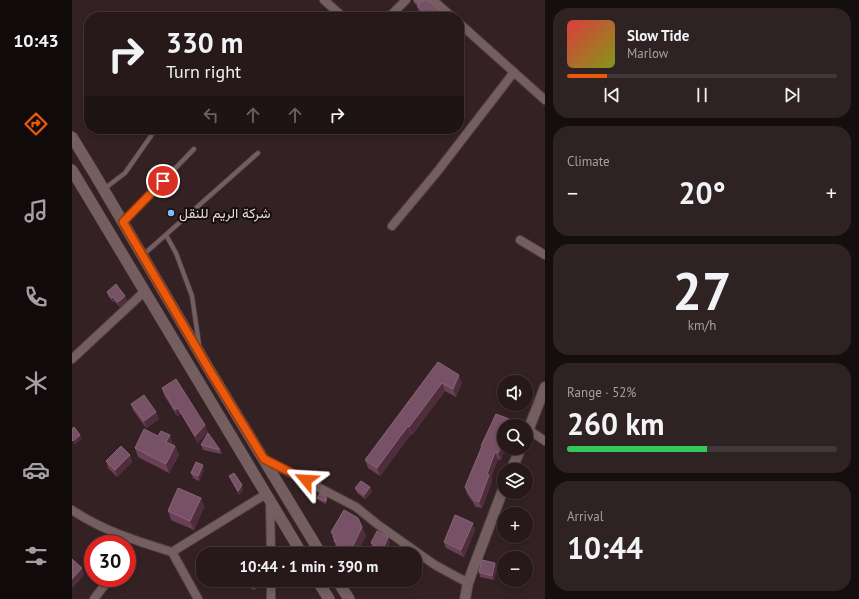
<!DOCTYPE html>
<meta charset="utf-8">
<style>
:root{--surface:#27191a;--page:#2f2223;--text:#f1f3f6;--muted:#a4a0a2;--line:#433839;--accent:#ea580c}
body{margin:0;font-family:"PT Sans",Vazirmatn,sans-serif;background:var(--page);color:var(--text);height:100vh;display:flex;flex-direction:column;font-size:15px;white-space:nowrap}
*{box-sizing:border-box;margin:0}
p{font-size:13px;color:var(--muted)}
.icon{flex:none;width:22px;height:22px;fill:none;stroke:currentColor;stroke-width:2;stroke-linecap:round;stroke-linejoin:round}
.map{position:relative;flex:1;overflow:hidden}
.drawer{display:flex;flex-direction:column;gap:8px;padding:8px;background:#150e0e;width:314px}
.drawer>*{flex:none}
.guide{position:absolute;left:12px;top:12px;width:380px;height:122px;border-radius:16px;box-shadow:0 2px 6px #0003,0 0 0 1px var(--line);background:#27191a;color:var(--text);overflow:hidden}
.tools{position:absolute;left:425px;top:375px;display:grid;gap:8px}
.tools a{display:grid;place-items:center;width:36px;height:36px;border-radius:50%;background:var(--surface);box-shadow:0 2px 6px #0003,0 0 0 1px var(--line);font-size:20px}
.speed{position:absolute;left:12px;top:535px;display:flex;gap:8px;font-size:20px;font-weight:700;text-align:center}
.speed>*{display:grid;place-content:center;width:52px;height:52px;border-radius:50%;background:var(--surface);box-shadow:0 2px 6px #0003,0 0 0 1px var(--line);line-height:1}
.speed .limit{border:6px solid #d22;background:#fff;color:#111}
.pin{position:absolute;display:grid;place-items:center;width:34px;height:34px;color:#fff;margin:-17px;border:2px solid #fff;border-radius:50%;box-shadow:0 1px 4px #0007}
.me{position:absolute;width:44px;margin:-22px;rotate:297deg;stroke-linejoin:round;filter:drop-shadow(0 0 3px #0008)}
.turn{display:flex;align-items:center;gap:14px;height:84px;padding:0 16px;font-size:18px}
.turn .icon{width:52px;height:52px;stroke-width:2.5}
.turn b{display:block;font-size:28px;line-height:34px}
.lanes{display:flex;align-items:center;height:38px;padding:0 16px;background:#0003;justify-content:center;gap:20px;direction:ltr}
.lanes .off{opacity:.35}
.big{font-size:30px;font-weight:700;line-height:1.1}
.drawer .widget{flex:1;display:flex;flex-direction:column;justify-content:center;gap:6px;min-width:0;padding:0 14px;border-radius:16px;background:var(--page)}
.drawer .dial{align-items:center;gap:0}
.dial b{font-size:52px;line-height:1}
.song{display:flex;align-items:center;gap:12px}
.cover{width:48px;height:48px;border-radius:6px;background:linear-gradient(135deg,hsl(0 70% 55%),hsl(70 70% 35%))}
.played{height:4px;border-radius:2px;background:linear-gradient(90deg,var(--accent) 15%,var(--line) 15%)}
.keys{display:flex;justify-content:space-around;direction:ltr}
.heat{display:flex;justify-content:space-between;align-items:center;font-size:22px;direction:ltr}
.charge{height:6px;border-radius:3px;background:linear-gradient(90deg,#34c759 52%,var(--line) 0)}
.trip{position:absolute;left:124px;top:547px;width:226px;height:40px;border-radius:16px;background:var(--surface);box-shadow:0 2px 6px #0003,0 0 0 1px var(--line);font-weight:700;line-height:40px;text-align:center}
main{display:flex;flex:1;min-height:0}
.dock{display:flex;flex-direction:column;width:72px;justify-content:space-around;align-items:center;background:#100a0a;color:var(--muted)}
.dock .icon{width:28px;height:28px}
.dock .on{color:var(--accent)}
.dock b{font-size:18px;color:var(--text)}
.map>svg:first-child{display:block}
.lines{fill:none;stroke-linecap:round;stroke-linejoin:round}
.service-casing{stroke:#504042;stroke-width:5.5}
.minor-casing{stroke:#504042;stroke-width:10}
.tertiary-casing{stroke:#504042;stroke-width:12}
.secondary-casing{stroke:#504042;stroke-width:12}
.service{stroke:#745e60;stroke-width:4}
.minor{stroke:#745e60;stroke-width:8}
.tertiary{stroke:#745e60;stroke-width:10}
.secondary{stroke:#745e60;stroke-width:11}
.wall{fill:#6a4057}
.shaded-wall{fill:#4f2d3c}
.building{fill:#775165;stroke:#896677}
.route-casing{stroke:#983908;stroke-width:10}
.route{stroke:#ea580c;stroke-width:7}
.poi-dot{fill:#81bdfa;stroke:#160d0e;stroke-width:1.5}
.labels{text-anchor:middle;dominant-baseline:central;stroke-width:4;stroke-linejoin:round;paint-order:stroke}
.poi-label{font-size:14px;fill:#e5d8d9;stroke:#160d0e;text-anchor:start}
</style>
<main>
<nav class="dock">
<b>10:43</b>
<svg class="icon on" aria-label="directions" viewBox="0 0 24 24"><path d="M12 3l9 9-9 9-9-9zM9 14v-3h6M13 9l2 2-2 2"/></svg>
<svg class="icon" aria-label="music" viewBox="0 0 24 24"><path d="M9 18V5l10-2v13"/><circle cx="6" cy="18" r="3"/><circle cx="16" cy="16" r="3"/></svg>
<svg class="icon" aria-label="phone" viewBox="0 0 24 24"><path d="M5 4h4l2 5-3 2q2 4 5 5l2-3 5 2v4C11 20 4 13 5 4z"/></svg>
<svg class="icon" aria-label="climate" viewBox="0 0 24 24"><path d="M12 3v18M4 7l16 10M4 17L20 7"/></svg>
<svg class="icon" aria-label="car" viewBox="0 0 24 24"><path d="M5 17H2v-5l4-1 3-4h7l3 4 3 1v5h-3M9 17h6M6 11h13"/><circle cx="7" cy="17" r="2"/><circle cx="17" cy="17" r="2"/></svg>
<svg class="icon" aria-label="filters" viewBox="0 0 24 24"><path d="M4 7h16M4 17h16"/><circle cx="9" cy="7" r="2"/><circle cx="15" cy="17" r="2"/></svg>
</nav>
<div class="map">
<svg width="473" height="599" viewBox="0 0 473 599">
<rect width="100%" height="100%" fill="#342123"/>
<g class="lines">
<defs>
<g id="service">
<polyline points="32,189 53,173 79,136 83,129"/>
<polyline points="52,221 122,149"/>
<polyline points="94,235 104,253 120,296 127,344"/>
<polyline points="71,255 186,153"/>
</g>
<g id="minor">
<polyline points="252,0 271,17"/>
<polyline points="346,0 349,2 352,0"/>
<polyline points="361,0 380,17"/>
<polyline points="317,17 334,0"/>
<polyline points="387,23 473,100"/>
<polyline points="320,226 365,172 442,72"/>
<polyline points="448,240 473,255"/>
<polyline points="0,359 73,291"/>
<polyline points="457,430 473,441"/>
<polyline points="192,459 284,507 305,524 363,565 396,583"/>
<polyline points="198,502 199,554"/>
<path d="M0 510C31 531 65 541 100 552L194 494"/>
<polyline points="100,552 126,599"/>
<polyline points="199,580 199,599"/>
<polyline points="22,599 38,578"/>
</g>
<g id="tertiary">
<polyline points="454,436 473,387"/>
<polyline points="439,470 449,448"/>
<polyline points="393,599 396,583 401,569 432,487"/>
</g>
<g id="secondary">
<polyline points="0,137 22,173 138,371 249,554"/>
<polyline points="0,170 230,554"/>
<polyline points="245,580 257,599"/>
<polyline points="265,580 277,599"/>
</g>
</defs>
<use href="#service" class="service-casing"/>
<use href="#minor" class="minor-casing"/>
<use href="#tertiary" class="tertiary-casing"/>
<use href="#secondary" class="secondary-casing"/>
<use href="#service" class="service"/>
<use href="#minor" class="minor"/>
<use href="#tertiary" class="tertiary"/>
<use href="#secondary" class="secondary"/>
</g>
<g class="wall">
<polygon points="345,6 374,16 375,17 353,17 347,12"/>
<polygon points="35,292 55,300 48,307 42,301 41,302 36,296"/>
<polygon points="366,362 390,383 384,397 373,391 340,435 339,434 308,476 296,468 293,460"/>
<polygon points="90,388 136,432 126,443 109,414 105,416 92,395"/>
<polygon points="432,396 432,404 444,404 442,411 433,407 430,401"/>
<polygon points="59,404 84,412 87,419 74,428 61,410"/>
<polygon points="437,419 440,425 439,426 432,426 429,460 426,459 419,478 420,481 410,508 404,507 395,494 393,487 410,448 409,446"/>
<polygon points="101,444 100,445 103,446 107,455 97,473 66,457 63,448"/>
<polygon points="129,445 148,450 150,454 131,450"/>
<polygon points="58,455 60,462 45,477 36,468 34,461"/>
<polygon points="132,470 127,481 121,478 119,473"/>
<polygon points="157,476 171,490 167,495 159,480"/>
<polygon points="298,487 300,492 293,499 285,493 283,488"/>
<polygon points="254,496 255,498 254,504 246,500 245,498"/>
<polygon points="129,498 132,507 122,530 99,520 96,511"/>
<polygon points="290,527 294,536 284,554 268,554 266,550 265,550 259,532"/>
<polygon points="403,530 392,557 374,548 372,542"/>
<polygon points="316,537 318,543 314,554 307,554 301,550 299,543"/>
<polygon points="423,563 425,568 422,580 408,577 407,572"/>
<polygon points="184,580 186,585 183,590 173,586 172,582"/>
</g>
<g class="shaded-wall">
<polygon points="53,296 55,300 48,307 46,302"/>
<polygon points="41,297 42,301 41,302 40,298"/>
<polygon points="387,375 390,383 384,397 381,389"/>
<polygon points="370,383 373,391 340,435 337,427"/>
<polygon points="440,404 444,404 442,411 439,405"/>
<polygon points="106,408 109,414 105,416 103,410"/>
<polygon points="84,412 87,419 74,428 72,421"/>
<polygon points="437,419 439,426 434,426"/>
<polygon points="133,425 136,432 126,443 123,436"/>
<polygon points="336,426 339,434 308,476 305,468"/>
<polygon points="432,430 432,448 434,448 429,460 426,453 428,438"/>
<polygon points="8,435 10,439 2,445 1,441"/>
<polygon points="98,435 101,444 98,450 94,442"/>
<polygon points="103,446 107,455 97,473 94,464"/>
<polygon points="423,452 426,459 419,478 420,481 410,508 407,502 415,474"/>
<polygon points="58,455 60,462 45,477 43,470"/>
<polygon points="131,465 132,470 127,481 126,476"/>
<polygon points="170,485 171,490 167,495 166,491"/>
<polygon points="298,487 300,492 293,499 292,495"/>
<polygon points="129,498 132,507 122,530 118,521"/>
<polygon points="401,523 403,530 392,557 389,550"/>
<polygon points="290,527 294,536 284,554 277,554"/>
<polygon points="316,537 318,543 314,554 311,554 310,551"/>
<polygon points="423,563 425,568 422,580 420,576"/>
<polygon points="10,568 12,575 0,589 0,579"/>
<polygon points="184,580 186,585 183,590 182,586"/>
</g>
<g class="building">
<polygon points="351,0 356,0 374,16 374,17 358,17 345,6"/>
<polygon points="44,284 53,296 46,302 41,297 40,298 35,292"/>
<polygon points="366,362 387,375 381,389 370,383 337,427 336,426 305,468 293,460"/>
<polygon points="104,379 133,425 123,436 106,408 103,410 90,388"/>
<polygon points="438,380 445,382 437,382"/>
<polygon points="72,395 84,412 72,421 59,404"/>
<polygon points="432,396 432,402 430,401"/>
<polygon points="424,414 437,419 434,426 432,426 432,430 428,438 432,439 432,440 426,453 423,452 415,474 417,475 407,502 402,500 393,487 410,446 409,446"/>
<polygon points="2,427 8,435 1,441 0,440 0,429"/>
<polygon points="72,429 86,436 89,431 98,435 94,442 103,446 94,464 63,448"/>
<polygon points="136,433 148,450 129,445"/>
<polygon points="49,446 58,455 43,470 34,461"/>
<polygon points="124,462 131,465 126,476 119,473"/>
<polygon points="162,473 170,485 166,491 157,476"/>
<polygon points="289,481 298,487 292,495 283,488"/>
<polygon points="106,488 129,498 118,521 96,511"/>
<polygon points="248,493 254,496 254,501 245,498"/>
<polygon points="272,510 286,518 290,527 277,554 265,546 266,543 262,541 263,539 261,537 262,535 259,532"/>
<polygon points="383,515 401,523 389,550 372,542"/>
<polygon points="305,531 316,537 310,551 299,543"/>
<polygon points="0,559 10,568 0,579"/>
<polygon points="410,560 423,563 420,576 407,572"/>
<polygon points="172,580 184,580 182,586 172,582"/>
</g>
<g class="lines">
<defs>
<polyline id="route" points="91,181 51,222 138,371 192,459 234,480"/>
</defs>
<use href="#route" class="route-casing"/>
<use href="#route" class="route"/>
</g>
<circle class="poi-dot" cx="99" cy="213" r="4"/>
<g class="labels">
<g class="poi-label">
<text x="107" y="213">شركة الريم للنقل</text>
</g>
</g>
</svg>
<div class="tools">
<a><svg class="icon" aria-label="sound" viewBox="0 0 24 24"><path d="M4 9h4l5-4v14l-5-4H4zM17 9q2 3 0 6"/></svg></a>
<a><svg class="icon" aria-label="search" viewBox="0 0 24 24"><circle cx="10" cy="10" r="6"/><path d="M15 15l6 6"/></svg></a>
<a><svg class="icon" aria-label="layers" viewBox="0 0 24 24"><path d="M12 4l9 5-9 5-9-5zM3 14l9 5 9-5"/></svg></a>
<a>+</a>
<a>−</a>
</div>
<div class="speed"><div class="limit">30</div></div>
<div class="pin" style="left:91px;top:181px;background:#d93025"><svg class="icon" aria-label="arrive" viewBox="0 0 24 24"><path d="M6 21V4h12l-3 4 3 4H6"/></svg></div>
<svg class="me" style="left:234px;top:480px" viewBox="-20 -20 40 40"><path d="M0-17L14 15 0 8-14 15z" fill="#ea580c" stroke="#fff" stroke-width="4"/></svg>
<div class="trip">10:44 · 1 min · 390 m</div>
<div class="guide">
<div class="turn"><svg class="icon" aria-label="right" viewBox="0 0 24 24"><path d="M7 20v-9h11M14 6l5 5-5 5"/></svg><div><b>330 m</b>Turn right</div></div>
<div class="lanes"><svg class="icon off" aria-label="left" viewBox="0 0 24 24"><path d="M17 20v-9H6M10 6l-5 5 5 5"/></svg><svg class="icon off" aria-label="ahead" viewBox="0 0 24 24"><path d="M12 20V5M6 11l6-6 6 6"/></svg><svg class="icon off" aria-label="ahead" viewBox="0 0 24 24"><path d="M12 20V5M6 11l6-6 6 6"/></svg><svg class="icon" aria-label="right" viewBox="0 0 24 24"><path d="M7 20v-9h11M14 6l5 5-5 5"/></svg></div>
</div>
</div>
<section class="drawer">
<div class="widget">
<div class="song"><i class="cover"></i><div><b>Slow Tide</b><p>Marlow</p></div></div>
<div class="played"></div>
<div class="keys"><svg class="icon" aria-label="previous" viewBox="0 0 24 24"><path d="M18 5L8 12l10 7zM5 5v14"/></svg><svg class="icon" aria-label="pause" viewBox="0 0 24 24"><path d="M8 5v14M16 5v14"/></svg><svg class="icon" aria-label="next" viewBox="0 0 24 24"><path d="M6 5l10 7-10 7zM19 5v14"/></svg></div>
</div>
<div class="widget"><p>Climate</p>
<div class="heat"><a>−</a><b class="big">20°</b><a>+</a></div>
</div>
<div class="widget dial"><b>27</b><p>km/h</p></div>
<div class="widget"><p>Range · 52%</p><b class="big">260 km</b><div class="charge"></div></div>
<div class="widget"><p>Arrival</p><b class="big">10:44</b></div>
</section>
</main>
